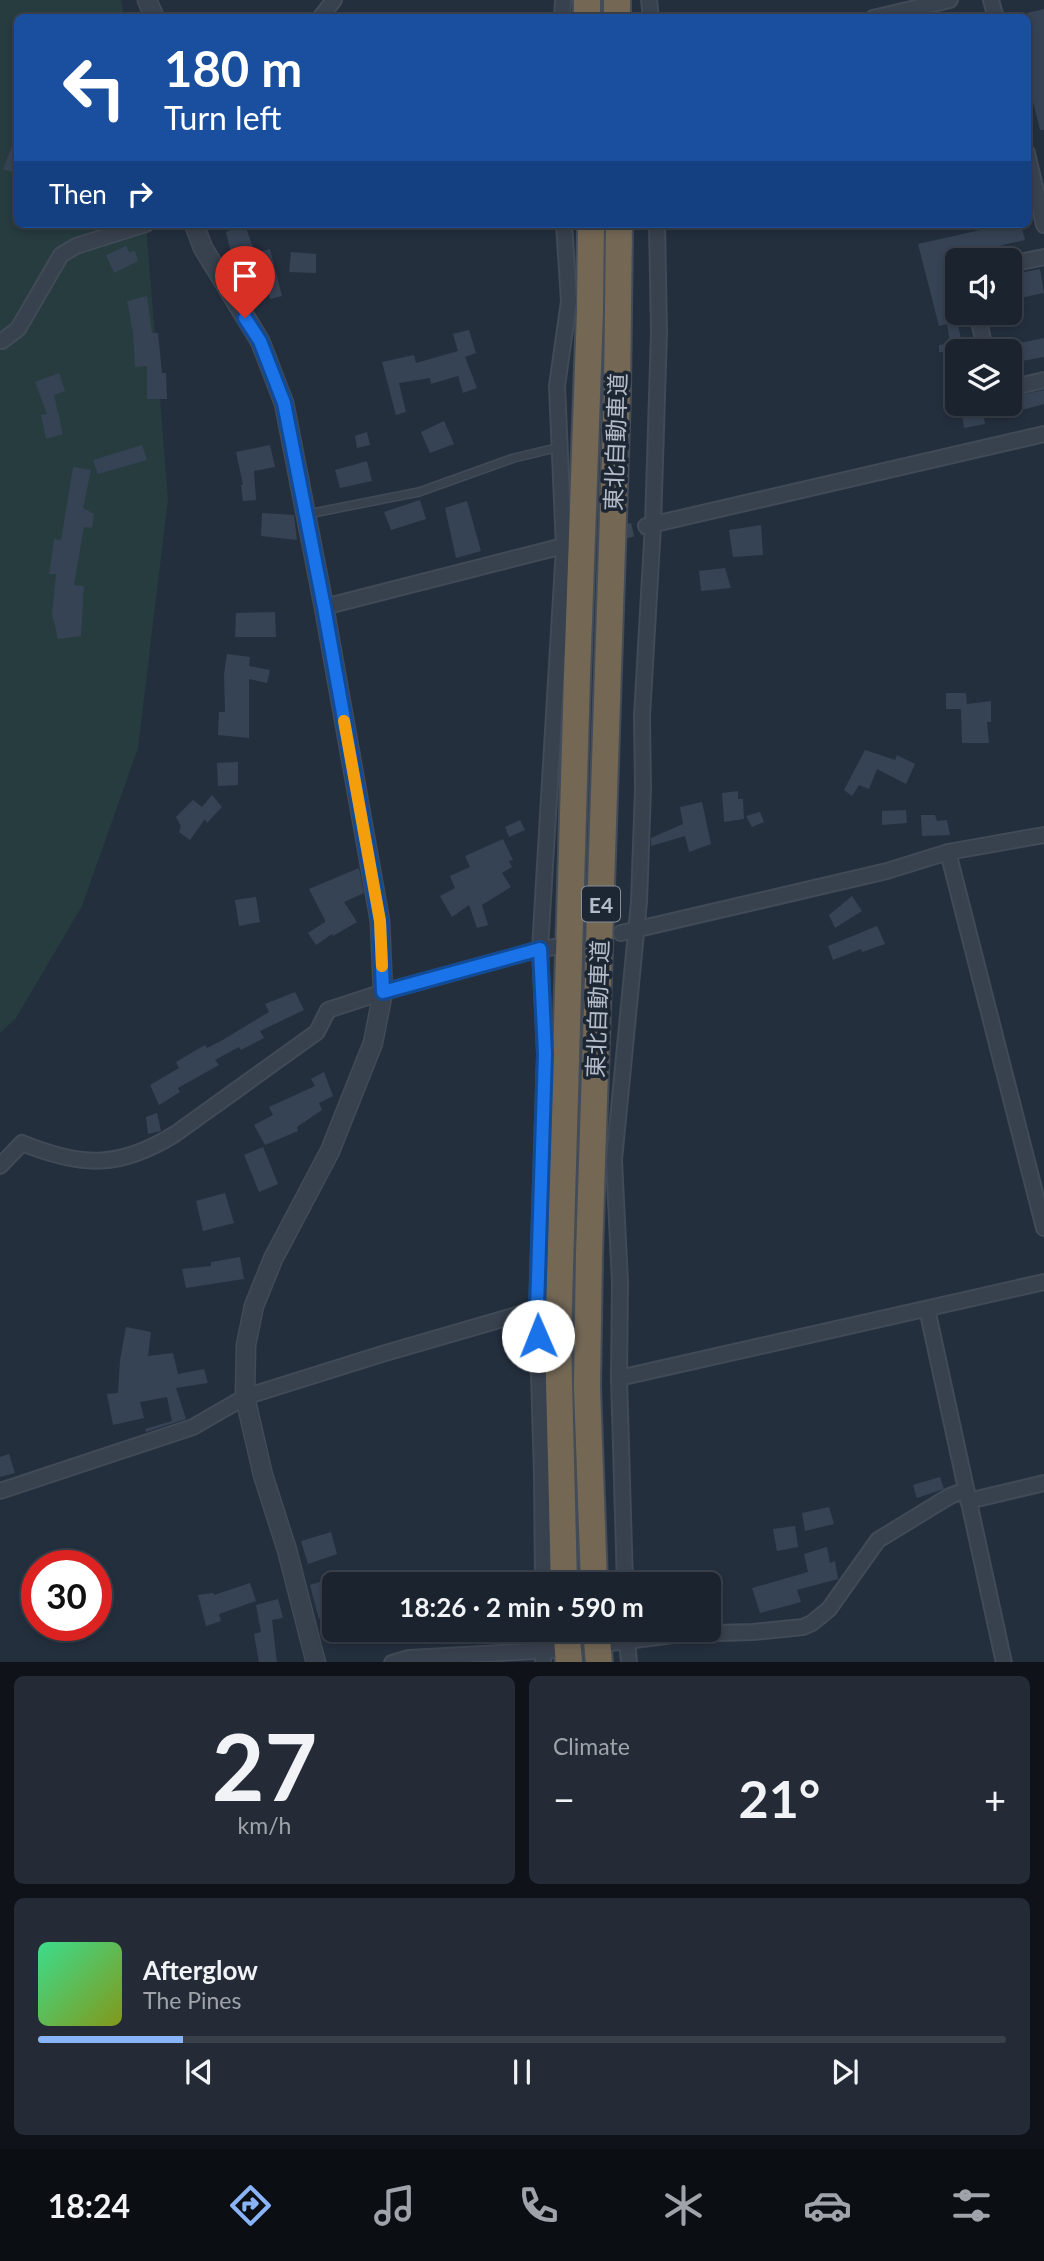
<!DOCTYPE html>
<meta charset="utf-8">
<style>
:root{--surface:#1b232e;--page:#242b36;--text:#f1f3f6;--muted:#a0a4aa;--line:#39404a;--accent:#8ab4f8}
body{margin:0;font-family:Lato,"Noto Sans JP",sans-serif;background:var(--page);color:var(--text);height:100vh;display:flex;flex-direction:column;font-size:26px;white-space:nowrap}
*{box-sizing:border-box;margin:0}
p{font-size:23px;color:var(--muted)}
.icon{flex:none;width:38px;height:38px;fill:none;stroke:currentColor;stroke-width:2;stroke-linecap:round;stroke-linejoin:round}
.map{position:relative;height:1662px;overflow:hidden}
.drawer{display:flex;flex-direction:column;gap:14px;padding:14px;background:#0f1319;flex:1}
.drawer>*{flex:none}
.top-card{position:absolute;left:14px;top:14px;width:1017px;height:214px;border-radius:10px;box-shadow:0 4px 10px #0003,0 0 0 2px var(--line);background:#1a4fa0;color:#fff;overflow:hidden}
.fabs{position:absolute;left:945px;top:248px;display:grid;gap:14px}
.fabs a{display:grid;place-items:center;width:77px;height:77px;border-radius:10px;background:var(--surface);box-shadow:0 4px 10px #0003,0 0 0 2px var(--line);font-size:35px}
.speed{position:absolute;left:21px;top:1550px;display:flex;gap:14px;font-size:35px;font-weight:700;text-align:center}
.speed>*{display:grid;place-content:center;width:91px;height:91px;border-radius:50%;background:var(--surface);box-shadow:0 4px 10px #0003,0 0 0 2px var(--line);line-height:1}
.speed .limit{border:10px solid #d22;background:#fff;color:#111}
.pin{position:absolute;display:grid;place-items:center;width:60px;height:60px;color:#fff;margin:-72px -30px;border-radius:50% 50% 50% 0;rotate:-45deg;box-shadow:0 0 7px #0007}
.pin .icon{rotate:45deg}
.me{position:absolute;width:77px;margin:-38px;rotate:359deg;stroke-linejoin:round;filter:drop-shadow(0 0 5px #0008)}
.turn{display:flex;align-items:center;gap:24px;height:147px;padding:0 35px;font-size:32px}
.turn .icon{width:91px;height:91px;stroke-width:2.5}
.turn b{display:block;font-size:49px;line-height:60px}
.then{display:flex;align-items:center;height:66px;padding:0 35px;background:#0003;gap:14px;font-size:26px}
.big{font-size:52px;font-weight:700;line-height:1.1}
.drawer .widget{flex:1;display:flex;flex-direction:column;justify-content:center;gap:10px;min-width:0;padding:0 24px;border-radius:10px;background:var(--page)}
.drawer .dial{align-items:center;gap:0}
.dial b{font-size:91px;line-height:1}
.song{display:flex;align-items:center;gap:21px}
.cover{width:84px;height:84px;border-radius:10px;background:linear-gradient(135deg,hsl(150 70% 55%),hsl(70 70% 35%))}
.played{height:7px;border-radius:4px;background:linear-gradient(90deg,var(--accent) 15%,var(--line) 15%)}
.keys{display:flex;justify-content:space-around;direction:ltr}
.heat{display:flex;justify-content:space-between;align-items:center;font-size:38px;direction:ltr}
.drawer .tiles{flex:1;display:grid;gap:14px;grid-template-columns:1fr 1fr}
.widget:last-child{grid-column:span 2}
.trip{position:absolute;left:322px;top:1572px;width:399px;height:70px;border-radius:10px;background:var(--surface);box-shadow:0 4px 10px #0003,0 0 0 2px var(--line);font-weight:700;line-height:70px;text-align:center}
.tab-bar{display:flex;height:112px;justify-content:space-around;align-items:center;background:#0b0e12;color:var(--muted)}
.tab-bar .icon{width:49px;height:49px}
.tab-bar .current{color:var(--accent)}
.tab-bar b{font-size:32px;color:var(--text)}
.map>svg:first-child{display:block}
.green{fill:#263c3f}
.building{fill:#364354}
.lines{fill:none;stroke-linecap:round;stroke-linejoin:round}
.minor-tunnel{stroke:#3a4453;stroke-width:14;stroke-dasharray:14 7;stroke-linecap:butt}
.service-casing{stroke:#414a57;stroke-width:10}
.minor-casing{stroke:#414a57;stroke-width:18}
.tertiary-casing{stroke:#414a57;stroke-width:21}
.motorway-casing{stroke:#434c59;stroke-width:30}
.service{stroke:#38414e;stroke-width:7}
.minor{stroke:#38414e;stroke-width:14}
.tertiary{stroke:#38414e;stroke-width:18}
.motorway{stroke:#746855;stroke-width:26}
.route-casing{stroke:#114b97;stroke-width:18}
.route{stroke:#1a73e8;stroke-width:12}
.slow{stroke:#f59e0b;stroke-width:12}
.labels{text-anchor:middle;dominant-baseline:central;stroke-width:7;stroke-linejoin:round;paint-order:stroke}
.shield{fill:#1d2633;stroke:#878f9c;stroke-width:2}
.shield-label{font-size:21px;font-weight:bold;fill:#b4bcc9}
.street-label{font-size:23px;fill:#b4bcc9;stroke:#1d2633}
</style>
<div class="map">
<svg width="1044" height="1663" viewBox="0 0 1044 1663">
<rect width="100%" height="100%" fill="#242f3e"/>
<polygon class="green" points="0,0 121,0 124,17 18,18 18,224 146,224 168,499 138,748 82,906 16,1018 0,1033"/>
<g class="building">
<polygon points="1044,9 1044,130 1040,130 1027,78 1027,13"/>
<polygon points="17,133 18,133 18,174 3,169"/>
<polygon points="1007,224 1021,224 1025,240 986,249 986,247 973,250 964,247 952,254 957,283 952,284 953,289 951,290 961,339 968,338 969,341 972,340 974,352 939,352 939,345 950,343 947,324 939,326 918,244"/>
<polygon points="245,225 255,253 270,249 282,296 270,299 268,292 243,273 236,274 226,232"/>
<polygon points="126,246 129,252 135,251 138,261 114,273 106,255"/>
<polygon points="291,252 316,254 316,273 289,272"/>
<polygon points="1040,269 1044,293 1010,300 1010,275"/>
<polygon points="147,296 152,333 158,333 162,373 166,373 167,399 147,399 147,366 135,367 133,333 127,301"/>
<polygon points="469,330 476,353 465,357 477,388 463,393 458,376 431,384 430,378 399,383 406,412 396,415 382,362 414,355 416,363 458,351 453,334"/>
<polygon points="1044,338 1044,357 1010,363 1010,345"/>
<polygon points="59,373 65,391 54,395 63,434 46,439 41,415 47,414 35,382"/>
<polygon points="1044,390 1044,404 1010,413 1010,397"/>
<polygon points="981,405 985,424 964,428 961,409"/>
<polygon points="444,421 454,444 430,453 421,432"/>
<polygon points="367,432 370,445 357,448 355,436"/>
<polygon points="142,445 147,460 98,474 93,460"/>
<polygon points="270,445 275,467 254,471 256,500 243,501 241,485 243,485 236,452"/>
<polygon points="367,461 372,481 340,488 335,470"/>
<polygon points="73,467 91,470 83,508 94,514 92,528 84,527 74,585 84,586 81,636 58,639 52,614 56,574 49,574 54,539 61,540"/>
<polygon points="420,500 426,519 391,530 384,512"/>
<polygon points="467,501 481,551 456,558 445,508"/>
<polygon points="262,513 294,515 297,540 261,536"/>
<polygon points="761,525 763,555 733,557 729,530"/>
<polygon points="725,568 731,588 701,591 699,571"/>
<polygon points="275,612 276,637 235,637 236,613"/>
<polygon points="227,654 250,657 249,666 270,670 267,683 249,679 249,738 218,735 219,712 225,712 224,674"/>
<polygon points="946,693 966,693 967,704 991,701 991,722 987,722 989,743 962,743 961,709 946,709"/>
<polygon points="865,750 895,760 897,755 915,764 906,784 877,769 869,789 859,785 852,796 844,790"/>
<polygon points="238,762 238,785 218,786 217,763"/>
<polygon points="738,791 738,799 743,799 744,819 724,822 722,793"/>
<polygon points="212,795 222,807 207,823 205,819 190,840 179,832 181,826 176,817 193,800 202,807"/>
<polygon points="702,802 711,844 689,852 685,836 651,846 651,838 683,824 680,807"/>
<polygon points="906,810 907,823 882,825 882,811"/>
<polygon points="760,812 764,822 752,827 746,816"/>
<polygon points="921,815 935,815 937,821 947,820 950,835 922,836"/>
<polygon points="520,820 525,830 509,837 505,827"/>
<polygon points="503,839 513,860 509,861 512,867 502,873 511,887 482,905 488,925 477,928 469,905 452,917 440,896 455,888 450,876 470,867 465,856"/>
<polygon points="359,868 364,893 344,902 357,922 333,936 332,934 316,945 308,933 325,922 325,920 309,889"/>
<polygon points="852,896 862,911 835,928 829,915"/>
<polygon points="256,897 260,922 239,926 235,900"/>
<polygon points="877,926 885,944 862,952 861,949 833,960 828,946"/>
<polygon points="295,992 304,1010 260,1031 264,1038 241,1050 239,1047 215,1060 219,1065 178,1088 180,1092 159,1105 150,1085 179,1068 176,1062 205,1045 207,1048 221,1041 269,1012 265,1004"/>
<polygon points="324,1072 333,1096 319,1103 322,1110 297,1127 298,1131 265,1145 254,1125 273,1115 269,1107 315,1086 311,1079"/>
<polygon points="157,1113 161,1131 148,1134 146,1117"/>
<polygon points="263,1147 278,1184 259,1192 244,1155"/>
<polygon points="225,1193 234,1223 203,1231 196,1201"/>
<polygon points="240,1257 244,1279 186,1288 182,1269 211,1266 211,1262"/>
<polygon points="126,1327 151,1332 148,1356 173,1353 178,1374 204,1369 208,1383 176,1388 186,1419 146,1432 145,1429 172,1421 167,1397 140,1402 144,1418 113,1425 107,1394 118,1393 120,1360"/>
<polygon points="9,1454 15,1473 0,1477 0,1457"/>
<polygon points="940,1477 944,1489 917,1498 913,1485"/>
<polygon points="829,1507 834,1524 805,1531 802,1513"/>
<polygon points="795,1526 798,1547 777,1551 773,1529"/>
<polygon points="331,1532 337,1554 308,1564 301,1541"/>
<polygon points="827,1547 830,1563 835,1561 838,1579 797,1590 801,1602 760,1613 752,1588 808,1572 804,1554"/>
<polygon points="329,1579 334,1599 334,1614 319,1619 310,1585"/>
<polygon points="250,1583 256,1601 219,1614 221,1621 206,1626 198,1595 213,1593 214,1595"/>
<polygon points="278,1599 283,1618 272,1620 277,1663 259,1663 254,1634 261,1632 256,1605"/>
</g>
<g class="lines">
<polyline class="minor-tunnel" points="578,542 645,527"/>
<defs>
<polyline id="service" points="308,514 419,492 514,458 560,447"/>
<g id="minor">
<polyline points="649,0 651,18"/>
<polyline points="991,0 996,18"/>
<polyline points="320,18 334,0"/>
<polyline points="562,18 563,0"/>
<polyline points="873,18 950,0"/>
<polyline points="1027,153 1044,225"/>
<polyline points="965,256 966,261"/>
<polyline points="1010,264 1044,257"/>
<polyline points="977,313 986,352"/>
<polyline points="0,340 2,341 18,329 61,255 76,246 146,224"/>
<polyline points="1010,388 1044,380"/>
<polyline points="997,404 998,409"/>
<polyline points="646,526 1044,434"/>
<polyline points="324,607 571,544"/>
<polyline points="948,852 1044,1228"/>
<polyline points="621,933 887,871 948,852 1044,835"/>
<path d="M0 1166 22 1143C81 1167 119 1169 175 1134L317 1032 328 1010 383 992 540 949 555 947"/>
<polyline points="927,1309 1004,1663"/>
<polyline points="619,1378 1044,1282"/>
<polyline points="0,1491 193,1427 245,1397 382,1354 537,1309"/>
<polyline points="968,1501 1044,1483"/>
<polyline points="543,1584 542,1474 537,1309 545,1054 540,949 564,547 557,386 569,301 564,224"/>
<polyline points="625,1584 619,1378 620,1282 614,1160 639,902 643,789 642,716 653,525 659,332 657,224"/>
<polyline points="543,1629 543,1663"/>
<polyline points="626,1629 629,1663"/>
<polyline points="611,1643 681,1634 753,1632 803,1627 812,1623 829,1609 878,1540 950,1496 966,1490"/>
<polyline points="392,1663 409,1658 554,1650"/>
</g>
<g id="tertiary">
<polyline points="147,0 155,18"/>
<polyline points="194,224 203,248 260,341 284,403 324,607 380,921 383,992 373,1043 330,1151 273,1259 254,1306 246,1345 245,1397 263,1475 287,1550 316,1663"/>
</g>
<g id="motorway">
<polyline points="587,0 587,18"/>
<polyline points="617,0 617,18"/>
<polyline points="564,1584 558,1339 577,676 590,311 591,224"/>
<polyline points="594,1584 587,1387 589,1254 617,393 619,224"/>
<polyline points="566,1629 569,1663"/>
<polyline points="596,1629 599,1663"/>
</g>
</defs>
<use href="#service" class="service-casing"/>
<use href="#minor" class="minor-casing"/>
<use href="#tertiary" class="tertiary-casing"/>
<use href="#motorway" class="motorway-casing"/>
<use href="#service" class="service"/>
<use href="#minor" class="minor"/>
<use href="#tertiary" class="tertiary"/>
<use href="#motorway" class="motorway"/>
</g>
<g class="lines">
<defs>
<polyline id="route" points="245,318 260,341 284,403 324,607 380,921 383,992 540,949 545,1054 537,1309 538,1336"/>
</defs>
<use href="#route" class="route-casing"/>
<use href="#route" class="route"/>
<polyline class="slow" points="344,721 380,921 382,966"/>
</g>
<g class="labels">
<rect class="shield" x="582" y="886.5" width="38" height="35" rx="5"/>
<g class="shield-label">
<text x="601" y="904">E4</text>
</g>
<g class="street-label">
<text transform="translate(615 442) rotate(-88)">東北自動車道</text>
<text transform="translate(597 1009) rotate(-88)">東北自動車道</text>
</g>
</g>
</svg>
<div class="fabs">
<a><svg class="icon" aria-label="sound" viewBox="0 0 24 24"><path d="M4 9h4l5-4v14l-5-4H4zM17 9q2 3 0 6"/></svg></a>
<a><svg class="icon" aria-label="layers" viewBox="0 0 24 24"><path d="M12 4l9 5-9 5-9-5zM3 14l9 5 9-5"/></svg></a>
</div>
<div class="speed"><div class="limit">30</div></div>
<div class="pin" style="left:245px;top:318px;background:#d93025"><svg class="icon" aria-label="arrive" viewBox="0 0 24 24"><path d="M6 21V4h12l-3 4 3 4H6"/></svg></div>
<svg class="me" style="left:538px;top:1336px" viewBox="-20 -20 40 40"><circle r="19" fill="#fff"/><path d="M0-13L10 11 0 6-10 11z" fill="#1a73e8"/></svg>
<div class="trip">18:26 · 2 min · 590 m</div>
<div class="top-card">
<div class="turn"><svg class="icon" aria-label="left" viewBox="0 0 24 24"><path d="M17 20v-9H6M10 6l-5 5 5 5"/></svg><div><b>180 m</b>Turn left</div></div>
<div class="then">Then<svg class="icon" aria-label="right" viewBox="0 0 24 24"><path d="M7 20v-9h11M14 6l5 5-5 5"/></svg></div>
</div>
</div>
<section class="drawer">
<div class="tiles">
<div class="widget dial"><b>27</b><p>km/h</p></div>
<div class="widget"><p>Climate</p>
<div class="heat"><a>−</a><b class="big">21°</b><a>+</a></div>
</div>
<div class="widget">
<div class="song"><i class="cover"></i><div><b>Afterglow</b><p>The Pines</p></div></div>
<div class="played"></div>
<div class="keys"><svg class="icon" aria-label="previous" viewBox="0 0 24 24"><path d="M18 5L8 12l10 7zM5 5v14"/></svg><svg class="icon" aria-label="pause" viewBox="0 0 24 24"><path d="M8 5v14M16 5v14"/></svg><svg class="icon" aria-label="next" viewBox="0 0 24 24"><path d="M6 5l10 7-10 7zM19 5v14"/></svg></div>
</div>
</div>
</section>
<nav class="tab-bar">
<b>18:24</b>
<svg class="icon current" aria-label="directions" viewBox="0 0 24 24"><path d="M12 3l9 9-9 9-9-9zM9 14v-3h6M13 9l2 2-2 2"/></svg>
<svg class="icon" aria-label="music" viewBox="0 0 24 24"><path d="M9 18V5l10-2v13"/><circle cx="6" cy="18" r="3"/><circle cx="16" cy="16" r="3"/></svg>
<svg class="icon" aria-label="phone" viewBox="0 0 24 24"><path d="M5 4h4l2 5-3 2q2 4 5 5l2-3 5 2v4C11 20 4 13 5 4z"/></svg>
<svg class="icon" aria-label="climate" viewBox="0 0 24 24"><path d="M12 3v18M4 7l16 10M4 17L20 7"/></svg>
<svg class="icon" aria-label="car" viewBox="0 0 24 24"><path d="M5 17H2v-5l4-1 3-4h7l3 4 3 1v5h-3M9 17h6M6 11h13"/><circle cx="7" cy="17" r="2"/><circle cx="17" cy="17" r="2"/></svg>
<svg class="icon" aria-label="filters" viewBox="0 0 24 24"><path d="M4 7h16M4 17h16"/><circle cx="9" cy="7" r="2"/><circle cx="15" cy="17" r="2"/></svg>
</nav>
